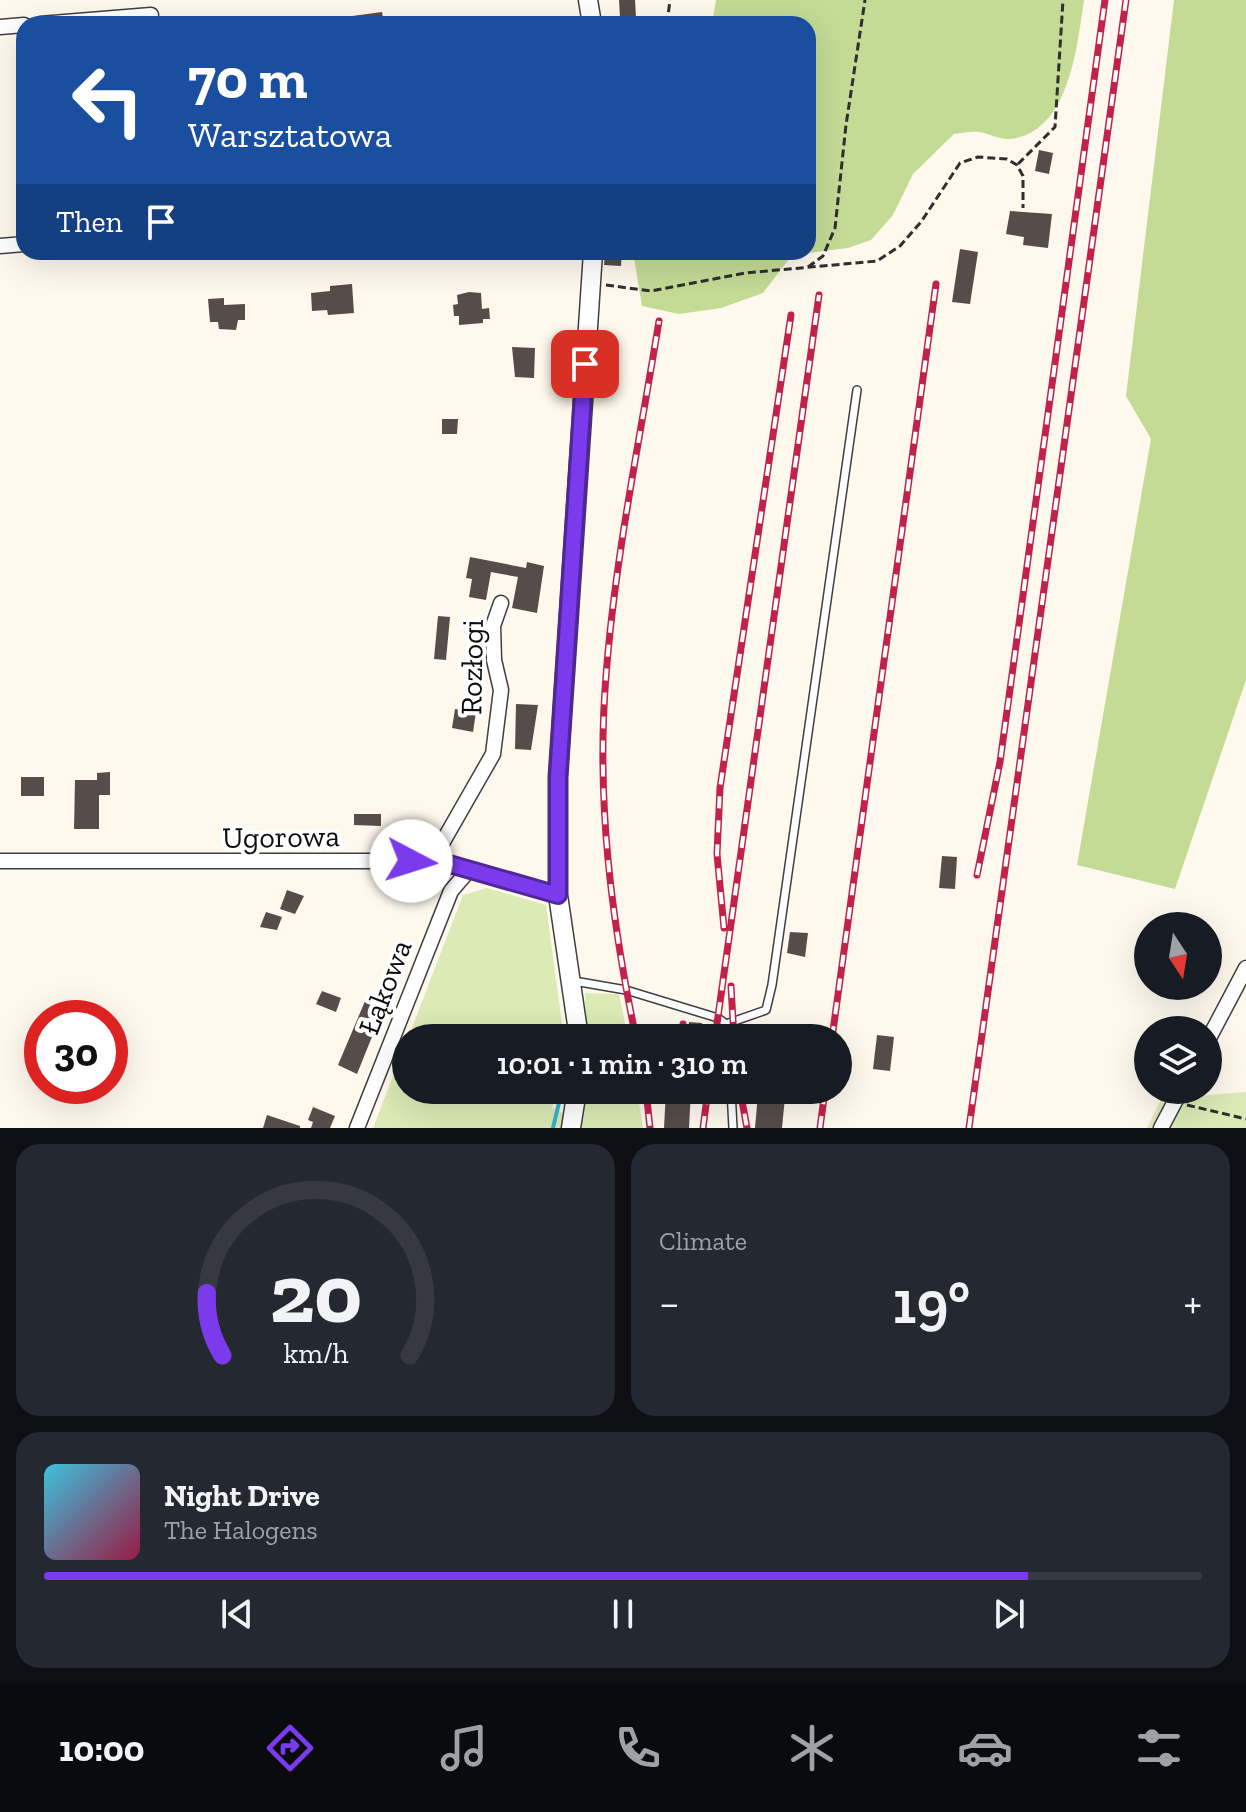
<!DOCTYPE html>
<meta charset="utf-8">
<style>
:root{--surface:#171b24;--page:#242831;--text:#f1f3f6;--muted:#9ea1a6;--line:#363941;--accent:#7c3aed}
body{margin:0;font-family:"Zilla Slab",serif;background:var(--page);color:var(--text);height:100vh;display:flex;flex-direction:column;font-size:30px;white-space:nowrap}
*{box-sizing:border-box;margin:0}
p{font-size:26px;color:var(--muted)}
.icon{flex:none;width:44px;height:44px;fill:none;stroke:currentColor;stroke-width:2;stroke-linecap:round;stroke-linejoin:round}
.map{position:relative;height:1128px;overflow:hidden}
.panel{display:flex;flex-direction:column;gap:16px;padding:16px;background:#0d0f14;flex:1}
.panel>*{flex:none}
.top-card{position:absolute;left:16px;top:16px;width:800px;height:244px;border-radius:24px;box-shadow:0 8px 32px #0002;background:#1a4fa0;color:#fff;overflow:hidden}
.needle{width:52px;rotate:168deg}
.fabs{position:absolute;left:1134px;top:912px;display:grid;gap:16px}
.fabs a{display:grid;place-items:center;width:88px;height:88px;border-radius:50%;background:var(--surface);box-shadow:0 8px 32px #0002;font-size:40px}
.speed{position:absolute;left:24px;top:1000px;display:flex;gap:16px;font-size:40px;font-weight:700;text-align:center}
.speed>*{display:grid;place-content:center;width:104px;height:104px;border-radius:50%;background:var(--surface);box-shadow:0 8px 32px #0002;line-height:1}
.speed .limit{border:12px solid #d22;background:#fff;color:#111}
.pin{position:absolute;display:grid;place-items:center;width:68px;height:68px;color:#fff;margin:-34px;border-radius:16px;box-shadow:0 4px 12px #0006}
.me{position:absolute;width:88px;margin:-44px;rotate:95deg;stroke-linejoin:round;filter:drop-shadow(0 0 6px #0008)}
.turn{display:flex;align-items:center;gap:28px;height:168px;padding:0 40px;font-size:36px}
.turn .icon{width:104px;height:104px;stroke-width:2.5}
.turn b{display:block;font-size:56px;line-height:68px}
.then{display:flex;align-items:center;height:76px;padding:0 40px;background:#0003;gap:16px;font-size:30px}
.big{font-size:60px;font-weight:600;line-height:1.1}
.panel .widget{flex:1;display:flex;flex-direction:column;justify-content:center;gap:12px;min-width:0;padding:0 28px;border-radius:24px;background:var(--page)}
.panel .dial{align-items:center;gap:0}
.dial svg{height:208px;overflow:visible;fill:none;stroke:var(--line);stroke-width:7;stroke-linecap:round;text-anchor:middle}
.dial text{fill:var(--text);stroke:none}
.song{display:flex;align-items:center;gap:24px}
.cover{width:96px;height:96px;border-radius:12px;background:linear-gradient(135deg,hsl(190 70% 55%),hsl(340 70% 35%))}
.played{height:8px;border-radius:4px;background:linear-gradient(90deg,var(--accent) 85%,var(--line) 85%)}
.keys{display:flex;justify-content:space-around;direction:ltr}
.heat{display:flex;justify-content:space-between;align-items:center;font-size:44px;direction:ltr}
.panel .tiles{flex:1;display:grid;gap:16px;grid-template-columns:1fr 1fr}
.widget:last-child{grid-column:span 2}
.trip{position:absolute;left:392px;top:1024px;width:460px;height:80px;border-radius:40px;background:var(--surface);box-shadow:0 8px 32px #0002;font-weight:600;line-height:80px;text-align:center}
.dock{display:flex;height:128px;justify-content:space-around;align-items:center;background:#090b0e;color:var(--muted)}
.dock .icon{width:56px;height:56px}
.dock .current{color:var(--accent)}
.dock b{font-size:36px;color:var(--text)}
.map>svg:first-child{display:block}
.green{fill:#dceab6}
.forest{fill:#c3db95}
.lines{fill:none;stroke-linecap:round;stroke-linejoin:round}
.stream{stroke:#36b2d0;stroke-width:4}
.building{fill:#564c49}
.service-casing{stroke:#404040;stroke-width:10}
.minor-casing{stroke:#404040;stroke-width:17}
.tertiary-casing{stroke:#404040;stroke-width:21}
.path{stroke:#2f2f2f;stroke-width:3;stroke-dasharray:8 4;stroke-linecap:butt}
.service{stroke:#fff;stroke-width:7}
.minor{stroke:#fff;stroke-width:14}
.tertiary{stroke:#fff;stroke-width:18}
.rail-casing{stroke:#c1224a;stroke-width:7}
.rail{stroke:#fff;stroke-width:4;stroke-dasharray:12;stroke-linecap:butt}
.route-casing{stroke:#51269a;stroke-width:20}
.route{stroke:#7c3aed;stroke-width:14}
.labels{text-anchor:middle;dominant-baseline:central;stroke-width:8;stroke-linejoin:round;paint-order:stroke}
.street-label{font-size:30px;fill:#0d0d0d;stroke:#fff}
</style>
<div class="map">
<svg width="1246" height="1128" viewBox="0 0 1246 1128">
<rect width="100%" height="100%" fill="#fff8ed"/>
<g class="green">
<polygon points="487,888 546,905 564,1038 408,1038 463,895"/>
<polygon points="585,993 619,994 628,1038 586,1038"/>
<polygon points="406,1042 406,1090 557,1090 552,1108 565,1114 562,1128 373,1128"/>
<polygon points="586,1090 637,1090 643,1128 580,1128"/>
<polygon points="1246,1092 1246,1128 1147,1128 1161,1099"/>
</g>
<g class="forest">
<path d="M716 0H1084C1077 47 1069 133 1010 139 999 140 989 133 979 132 971 131 962 133 954 134L913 174 893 215 871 240 848 248 792 255 763 293 721 308 679 314 642 306 633 252H808V24H712Z"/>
<polygon points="1174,0 1246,0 1246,680 1175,889 1077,865 1151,439 1126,396"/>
</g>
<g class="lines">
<polyline class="stream" points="553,1128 562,1090"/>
</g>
<g class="building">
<polygon points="619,0 635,0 636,17 620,17"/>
<polygon points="382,12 384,24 345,24 345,17"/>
<polygon points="1039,150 1053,153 1049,174 1035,171"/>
<polygon points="1010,211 1052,214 1048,248 1023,245 1024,237 1006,234"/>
<polygon points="960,249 978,252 970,304 952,302"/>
<polygon points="605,252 622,252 621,266 604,265"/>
<polygon points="352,284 354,313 328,315 327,310 312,311 311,293 330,291 330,286"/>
<polygon points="469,292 481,293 482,309 489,308 490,319 483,319 483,323 459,325 459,316 454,316 453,305 458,304 457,295"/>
<polygon points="224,298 224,305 245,304 245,320 238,320 236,330 219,329 218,322 210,322 208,299"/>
<polygon points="512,347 535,348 534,378 515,377"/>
<polygon points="442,419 458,419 457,434 442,434"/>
<polygon points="470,557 526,568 527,562 544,566 537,613 512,608 518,577 491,572 486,600 469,597 472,579 466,578"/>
<polygon points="438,616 450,617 446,660 434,659"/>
<polygon points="516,704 538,705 531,750 515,749"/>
<polygon points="455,709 476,712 473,732 452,728"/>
<polygon points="110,772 110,795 99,795 99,829 74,829 75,780 97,780 97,773"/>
<rect x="21" y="777" width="23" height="19"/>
<polygon points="354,814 381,814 381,826 354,825"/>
<polygon points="942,856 957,857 955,889 939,888"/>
<polygon points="287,890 304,896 295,914 280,909"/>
<polygon points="266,912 282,917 277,930 260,927"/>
<polygon points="790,932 808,933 805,957 787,953"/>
<polygon points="322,991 341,998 336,1012 316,1004"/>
<polygon points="368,994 386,1002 357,1074 338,1065"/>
<polygon points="689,1022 702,1023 700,1038 687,1038"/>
<polygon points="877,1035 894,1037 890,1071 873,1069"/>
<polygon points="666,1090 691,1090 689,1128 664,1128"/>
<polygon points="758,1094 785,1097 782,1128 755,1128"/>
<polygon points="313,1107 335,1116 330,1128 311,1128 313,1122 308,1120"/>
<polygon points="267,1115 300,1126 300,1128 263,1128"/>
</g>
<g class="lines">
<defs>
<g id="service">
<polyline points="574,981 626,990 718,1018 726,1024 728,1038"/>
<polyline points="726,1024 766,1010 772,985 857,390"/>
<polyline points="731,1090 733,1128"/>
</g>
<g id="minor">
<polyline points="40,24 151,15"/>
<polyline points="0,27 24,25"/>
<polyline points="0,246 24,244"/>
<polyline points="0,861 439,861 558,895"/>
<polyline points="439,861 441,845 493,754 501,690 494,660 493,626 501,603"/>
<polyline points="1208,1040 1246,968"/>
<polyline points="357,1128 451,891 469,870"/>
<polyline points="1161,1128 1181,1090"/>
</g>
<g id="tertiary">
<polyline points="588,0 592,24"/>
<polyline points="579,1038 558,895 558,777 593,252"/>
<polyline points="571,1128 577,1090"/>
</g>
</defs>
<use href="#service" class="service-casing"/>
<use href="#minor" class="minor-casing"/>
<use href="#tertiary" class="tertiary-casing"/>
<g class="path">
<polyline points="667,24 670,0"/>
<polyline points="1018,164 1055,127 1063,0"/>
<polyline points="808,267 823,256 835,228 846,125 865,0"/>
<polyline points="606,285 651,291 745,273 877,261 900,246 921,222 960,163 978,157 1007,159 1017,165 1023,176 1023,208"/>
<polyline points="1187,1105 1246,1119"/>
</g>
<use href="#service" class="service"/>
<use href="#minor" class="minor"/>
<use href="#tertiary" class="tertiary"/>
<defs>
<g id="rail">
<polyline points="977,875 1000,762 1105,0"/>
<polyline points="724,928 717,854 720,788 791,315"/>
<polyline points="731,986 734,1038"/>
<path d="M636 1038C611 918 596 798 606 676 615 557 640 439 659 321"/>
<polyline points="682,1038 683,1024"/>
<polyline points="715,1038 819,295"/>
<polyline points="832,1038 936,284"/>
<polyline points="646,1090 650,1128"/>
<polyline points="740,1090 747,1128"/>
<polyline points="703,1128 708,1090"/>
<polyline points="820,1128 825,1090"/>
<polyline points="969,1128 1126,0"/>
</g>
</defs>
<use href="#rail" class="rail-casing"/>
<use href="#rail" class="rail"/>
</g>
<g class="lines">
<defs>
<polyline id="route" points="411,861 439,861 558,895 558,777 585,364"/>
</defs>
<use href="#route" class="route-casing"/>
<use href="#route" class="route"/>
</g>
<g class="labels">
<g class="street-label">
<text transform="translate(472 667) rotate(-89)">Rozłogi</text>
<text transform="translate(281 837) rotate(-1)">Ugorowa</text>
<text transform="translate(385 987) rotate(-69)">Łąkowa</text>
</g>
</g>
</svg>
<div class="fabs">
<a><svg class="needle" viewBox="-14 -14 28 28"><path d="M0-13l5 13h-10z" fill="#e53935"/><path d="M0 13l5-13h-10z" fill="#9ea1a6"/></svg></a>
<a><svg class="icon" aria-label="layers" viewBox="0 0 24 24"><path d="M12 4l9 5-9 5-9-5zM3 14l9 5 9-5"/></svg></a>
</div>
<div class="speed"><div class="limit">30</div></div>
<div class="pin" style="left:585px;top:364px;background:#d93025"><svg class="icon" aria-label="arrive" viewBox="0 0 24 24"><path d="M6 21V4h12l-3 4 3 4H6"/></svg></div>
<svg class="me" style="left:411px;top:861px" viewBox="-20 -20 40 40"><circle r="19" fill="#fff"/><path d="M0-13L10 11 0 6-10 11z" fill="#7c3aed"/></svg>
<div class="trip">10:01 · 1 min · 310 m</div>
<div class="top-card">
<div class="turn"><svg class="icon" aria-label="left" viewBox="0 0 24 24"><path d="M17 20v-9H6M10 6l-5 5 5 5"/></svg><div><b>70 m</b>Warsztatowa</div></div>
<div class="then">Then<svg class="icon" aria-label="arrive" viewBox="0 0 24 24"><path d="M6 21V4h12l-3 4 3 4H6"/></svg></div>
</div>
</div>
<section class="panel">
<div class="tiles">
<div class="widget dial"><svg viewBox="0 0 100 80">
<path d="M14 69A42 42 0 1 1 86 69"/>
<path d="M14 69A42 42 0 0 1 8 45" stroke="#7c3aed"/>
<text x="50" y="56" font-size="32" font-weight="700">20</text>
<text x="50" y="72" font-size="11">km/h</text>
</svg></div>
<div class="widget"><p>Climate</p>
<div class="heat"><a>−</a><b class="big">19°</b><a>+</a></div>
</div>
<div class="widget">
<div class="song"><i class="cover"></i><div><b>Night Drive</b><p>The Halogens</p></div></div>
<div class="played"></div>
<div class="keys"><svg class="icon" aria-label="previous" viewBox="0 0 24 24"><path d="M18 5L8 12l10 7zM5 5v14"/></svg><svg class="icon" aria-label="pause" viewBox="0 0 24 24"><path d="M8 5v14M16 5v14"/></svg><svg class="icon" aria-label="next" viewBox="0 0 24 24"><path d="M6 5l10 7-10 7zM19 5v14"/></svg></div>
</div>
</div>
</section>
<nav class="dock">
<b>10:00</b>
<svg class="icon current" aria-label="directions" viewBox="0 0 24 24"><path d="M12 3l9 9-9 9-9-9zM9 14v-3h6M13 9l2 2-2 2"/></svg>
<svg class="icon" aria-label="music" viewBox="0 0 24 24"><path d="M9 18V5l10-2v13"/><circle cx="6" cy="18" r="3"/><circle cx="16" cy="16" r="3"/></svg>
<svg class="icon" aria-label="phone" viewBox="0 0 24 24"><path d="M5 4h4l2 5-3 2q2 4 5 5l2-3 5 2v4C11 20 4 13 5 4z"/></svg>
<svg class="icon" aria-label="climate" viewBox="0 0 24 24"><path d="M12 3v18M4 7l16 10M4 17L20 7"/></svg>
<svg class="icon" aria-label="car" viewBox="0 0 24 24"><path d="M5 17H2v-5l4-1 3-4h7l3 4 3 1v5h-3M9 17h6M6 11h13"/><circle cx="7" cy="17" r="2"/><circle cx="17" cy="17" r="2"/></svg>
<svg class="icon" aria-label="filters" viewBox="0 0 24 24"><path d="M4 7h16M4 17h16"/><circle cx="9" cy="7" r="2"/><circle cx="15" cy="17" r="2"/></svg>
</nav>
